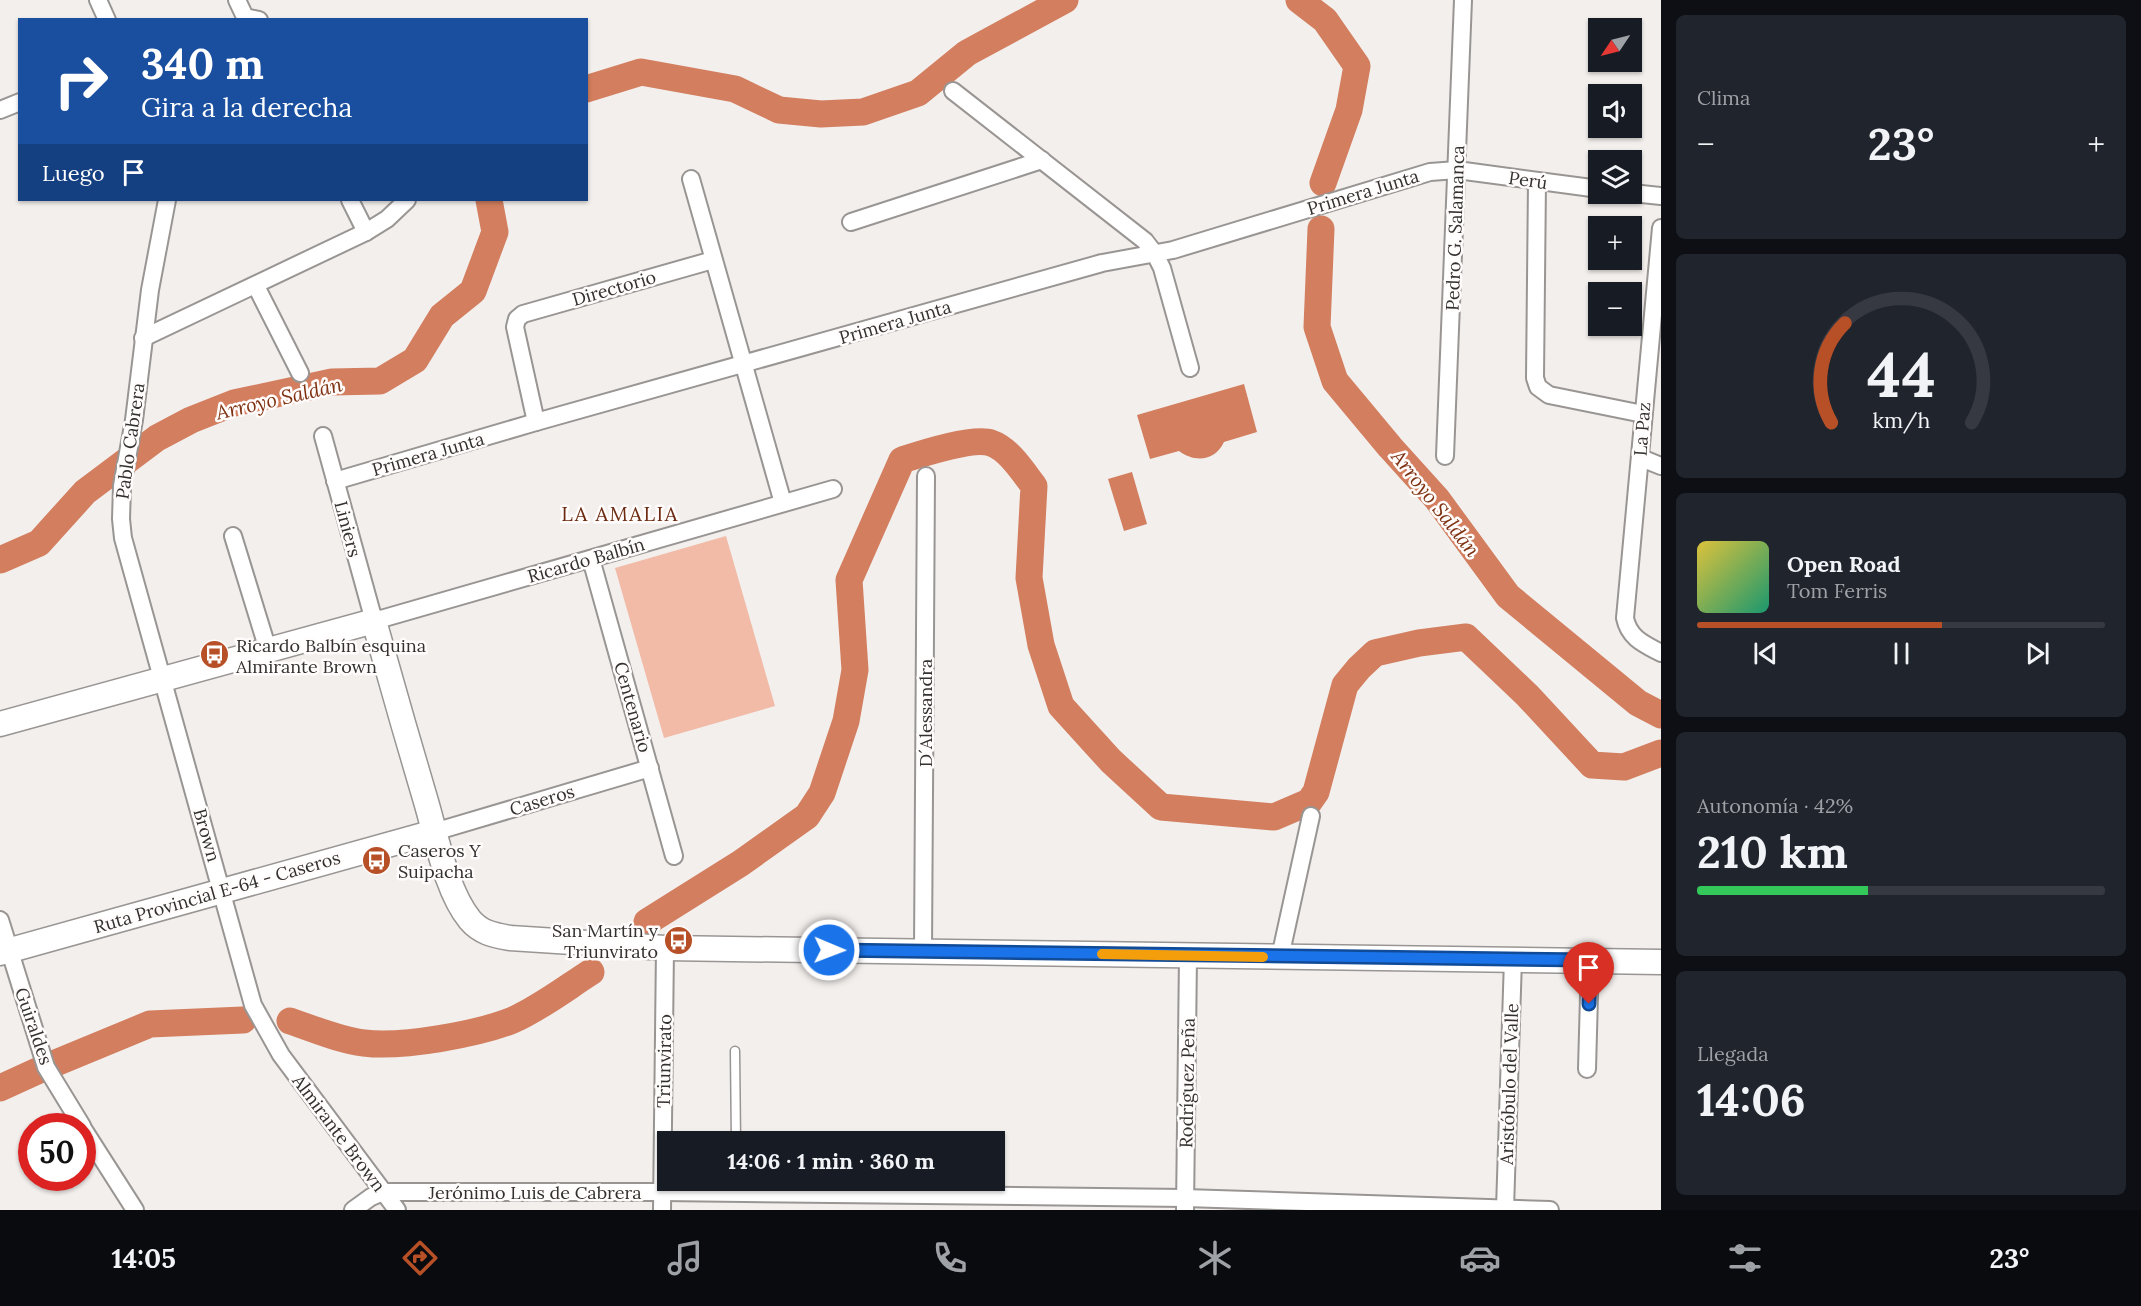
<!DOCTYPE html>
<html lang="es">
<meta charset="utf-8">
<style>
:root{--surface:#171b24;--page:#20242c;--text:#f1f3f6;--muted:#9ea1a6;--line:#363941;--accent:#b75027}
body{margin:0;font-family:Lora,serif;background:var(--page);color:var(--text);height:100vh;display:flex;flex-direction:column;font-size:22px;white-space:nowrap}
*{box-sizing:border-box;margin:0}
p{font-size:20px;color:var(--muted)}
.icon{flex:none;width:33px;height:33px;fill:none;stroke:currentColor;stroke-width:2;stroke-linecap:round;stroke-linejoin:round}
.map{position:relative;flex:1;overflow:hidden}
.panel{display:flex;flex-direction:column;gap:15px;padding:15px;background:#0d0f14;width:480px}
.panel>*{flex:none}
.top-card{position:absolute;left:18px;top:18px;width:570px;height:183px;border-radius:0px;box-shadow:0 2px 4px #0004;background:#1a4fa0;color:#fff;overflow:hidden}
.needle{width:39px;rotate:235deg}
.tools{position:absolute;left:1588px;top:18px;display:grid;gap:12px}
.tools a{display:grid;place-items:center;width:54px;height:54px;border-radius:0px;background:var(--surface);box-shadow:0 2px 4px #0004;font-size:30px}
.speed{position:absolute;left:18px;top:1113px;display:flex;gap:12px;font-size:30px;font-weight:700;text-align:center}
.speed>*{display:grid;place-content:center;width:78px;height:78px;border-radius:50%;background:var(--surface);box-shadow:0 2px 4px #0004;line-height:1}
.speed .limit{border:9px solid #d22;background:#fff;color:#111}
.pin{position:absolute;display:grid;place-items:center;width:51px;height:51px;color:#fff;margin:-62px -26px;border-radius:50% 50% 50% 0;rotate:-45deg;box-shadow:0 0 6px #0007}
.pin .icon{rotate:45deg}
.me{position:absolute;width:66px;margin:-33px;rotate:91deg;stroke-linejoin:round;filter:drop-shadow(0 0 4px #0008)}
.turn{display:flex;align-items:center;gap:21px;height:126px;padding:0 24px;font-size:27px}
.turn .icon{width:78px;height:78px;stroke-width:2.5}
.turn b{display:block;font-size:42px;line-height:51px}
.then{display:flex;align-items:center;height:57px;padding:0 24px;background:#0003;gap:12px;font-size:22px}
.big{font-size:45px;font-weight:800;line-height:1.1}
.panel .widget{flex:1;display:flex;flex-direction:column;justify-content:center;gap:9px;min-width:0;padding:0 21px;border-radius:9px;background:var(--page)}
.panel .dial{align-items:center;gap:0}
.dial svg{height:156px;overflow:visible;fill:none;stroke:var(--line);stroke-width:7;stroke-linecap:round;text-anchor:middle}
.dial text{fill:var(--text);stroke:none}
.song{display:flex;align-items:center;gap:18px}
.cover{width:72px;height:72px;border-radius:9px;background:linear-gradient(135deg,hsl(50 70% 55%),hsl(160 70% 35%))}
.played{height:6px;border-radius:3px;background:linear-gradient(90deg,var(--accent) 60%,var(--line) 60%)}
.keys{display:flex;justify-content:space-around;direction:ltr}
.heat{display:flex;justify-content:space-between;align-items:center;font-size:33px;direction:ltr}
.charge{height:9px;border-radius:4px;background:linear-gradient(90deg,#34c759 42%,var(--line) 0)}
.trip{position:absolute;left:657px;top:1131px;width:348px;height:60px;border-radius:0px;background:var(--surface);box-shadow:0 2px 4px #0004;font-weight:800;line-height:60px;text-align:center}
.dock{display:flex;height:96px;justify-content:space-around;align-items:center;background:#090b0e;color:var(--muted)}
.dock .icon{width:42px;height:42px}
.dock .active{color:var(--accent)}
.dock b{font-size:27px;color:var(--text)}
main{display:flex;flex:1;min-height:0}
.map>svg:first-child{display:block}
.green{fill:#f1bba7}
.water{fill:#d27e5f}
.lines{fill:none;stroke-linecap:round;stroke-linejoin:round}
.river{stroke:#d27e5f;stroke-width:27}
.lane-casing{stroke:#999593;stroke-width:11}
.street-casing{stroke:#999593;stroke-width:20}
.secondary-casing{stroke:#999593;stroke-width:27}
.lane{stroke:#fff;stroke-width:8}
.street{stroke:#fff;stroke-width:16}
.secondary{stroke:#fff;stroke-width:24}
.route-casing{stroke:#114b97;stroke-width:15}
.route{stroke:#1a73e8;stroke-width:10}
.slow{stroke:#f59e0b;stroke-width:10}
.labels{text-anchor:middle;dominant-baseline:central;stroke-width:5;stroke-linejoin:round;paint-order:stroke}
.street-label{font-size:18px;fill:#323130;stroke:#fffcfb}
.poi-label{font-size:18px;fill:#323130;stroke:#fffcfb;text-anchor:start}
.water-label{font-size:20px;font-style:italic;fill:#7e3111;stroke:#fffcfb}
.neighbourhood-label{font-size:20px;letter-spacing:1.5px;fill:#6c2b11;stroke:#fffcfb}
</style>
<main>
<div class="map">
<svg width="1661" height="1210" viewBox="0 0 1661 1210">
<rect width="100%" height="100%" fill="#f3efed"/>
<polygon class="green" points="726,536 775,706 664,738 615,568"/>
<g class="water">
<path d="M1244 384 1257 432 1224 442C1215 461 1195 463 1179 451L1150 459 1137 415Z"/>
<polygon points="1132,472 1147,524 1124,531 1108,479"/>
</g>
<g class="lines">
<g class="river">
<polyline points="1299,0 1325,20 1357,66 1349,110 1323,183"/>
<polyline points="586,89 641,72 735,89 779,110 821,114 863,112 918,93 967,53 1065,0"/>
<polyline points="1321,229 1317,327 1335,381 1390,447 1437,499 1508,596 1638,703 1661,715"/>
<polyline points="0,560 39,543 85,492 157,438 191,420 234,403 332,382 380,381 415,360 442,316 473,291 495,232 489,200"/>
<path d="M647 922 741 863 807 816 822 793 846 721 855 670 849 580 902 460C921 454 973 437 991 443 1009 449 1023 472 1034 486L1029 578 1041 645 1061 706 1111 761 1161 807 1274 817 1309 802 1316 792 1345 685 1359 668 1375 653 1419 643 1466 637 1527 695 1592 765 1624 767 1661 753"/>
<path d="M290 1021C314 1029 339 1040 364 1043 402 1048 478 1034 513 1020 540 1008 566 988 591 972"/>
<polyline points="0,1088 46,1067 150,1024 243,1020"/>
</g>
<defs>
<g id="lane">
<polyline points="735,1051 736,1142"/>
<polyline points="736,1180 736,1193"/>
</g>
<g id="street">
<polyline points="98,0 107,20"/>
<polyline points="237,0 245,17 259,20"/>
<polyline points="953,91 1145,241 1155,254 1162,268 1190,368"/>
<polyline points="0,110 20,102"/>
<polyline points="691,179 783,503"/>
<polyline points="1537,182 1535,378 1538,387 1549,395 1643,414"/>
<polyline points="1632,193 1661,196"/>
<polyline points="167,200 150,290 134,420 122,486 121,519 123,538 253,1005 281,1055 397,1210"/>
<polyline points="350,200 366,232"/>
<polyline points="851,222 1042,160"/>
<path d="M1661 228 1625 618C1629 638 1644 644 1661 653"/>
<polyline points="256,286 300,373"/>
<polyline points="143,338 366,232 387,219 407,200"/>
<polyline points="536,422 515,327 517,319 523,314 713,260"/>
<polyline points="323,436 374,621 833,489"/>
<polyline points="1445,456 1463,0"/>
<polyline points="1641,458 1661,466"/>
<polyline points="335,481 536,422 1102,263 1173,250 1430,172 1457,170 1599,189"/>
<polyline points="233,536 268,650"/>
<polyline points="591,559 674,856"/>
<polyline points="434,832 650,768"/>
<polyline points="0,920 46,1067 82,1126"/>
<polyline points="923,951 926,476"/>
<polyline points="1280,957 1311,816"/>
<polyline points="1587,1069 1590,960"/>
<polyline points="82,1127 135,1210"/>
<polyline points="1505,1209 1513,959"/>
<polyline points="353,1210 371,1197 383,1192 662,1192 1185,1198 1550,1210"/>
<polyline points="662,1210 665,948"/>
<polyline points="1185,1210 1188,956"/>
</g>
<g id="secondary">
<path d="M0 724 374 621C391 682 409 744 427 805 437 840 447 892 470 920 481 933 494 935 510 938L665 948 1661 962"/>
<polyline points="0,953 434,832"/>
</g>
</defs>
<use href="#lane" class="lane-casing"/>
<use href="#street" class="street-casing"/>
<use href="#secondary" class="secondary-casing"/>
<use href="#lane" class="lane"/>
<use href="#street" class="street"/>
<use href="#secondary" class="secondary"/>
</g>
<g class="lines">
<defs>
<polyline id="route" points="829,950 1590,960 1589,1004"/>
</defs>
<use href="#route" class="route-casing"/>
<use href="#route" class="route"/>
<polyline class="slow" points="1102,954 1263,957"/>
</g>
<defs>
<symbol id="bus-disc" viewBox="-11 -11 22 22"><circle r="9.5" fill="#b75027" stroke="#fffcfb"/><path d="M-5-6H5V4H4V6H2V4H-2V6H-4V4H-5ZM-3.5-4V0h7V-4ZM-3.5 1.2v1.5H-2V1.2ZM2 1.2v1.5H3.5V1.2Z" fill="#fff"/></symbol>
</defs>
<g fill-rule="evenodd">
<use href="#bus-disc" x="198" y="638" width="33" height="33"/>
<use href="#bus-disc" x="360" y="844" width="33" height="33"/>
<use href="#bus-disc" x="662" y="924" width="33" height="33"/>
</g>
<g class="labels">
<g class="street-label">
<text transform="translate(1528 180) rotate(8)">Perú</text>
<text transform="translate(1363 192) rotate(-17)">Primera Junta</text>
<text transform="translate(1455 228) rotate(-88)">Pedro G. Salamanca</text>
<text transform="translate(614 288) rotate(-16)">Directorio</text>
<text transform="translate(895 322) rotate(-16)">Primera Junta</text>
<text transform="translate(1642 429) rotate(-86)">La Paz</text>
<text transform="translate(130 441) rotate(-82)">Pablo Cabrera</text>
<text transform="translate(428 454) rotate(-16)">Primera Junta</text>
<text transform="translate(348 529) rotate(75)">Liniers</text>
<text transform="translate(586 560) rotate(-16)">Ricardo Balbín</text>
<text transform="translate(633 707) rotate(74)">Centenario</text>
<text transform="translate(925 713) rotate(-90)">D´Alessandra</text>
<text transform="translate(542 800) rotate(-17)">Caseros</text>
<text transform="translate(207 835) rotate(74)">Brown</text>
<text transform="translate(217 892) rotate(-16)">Ruta Provincial E-64 - Caseros</text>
<text transform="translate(34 1026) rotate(71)">Guiraldes</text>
<text transform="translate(664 1061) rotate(-89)">Triunvirato</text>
<text transform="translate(1187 1083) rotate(-89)">Rodríguez Peña</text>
<text transform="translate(1509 1084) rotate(-88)">Aristóbulo del Valle</text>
<text transform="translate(339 1133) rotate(53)">Almirante Brown</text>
<text x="535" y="1192">Jerónimo Luis de Cabrera</text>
</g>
<g class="poi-label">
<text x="236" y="645">Ricardo Balbín esquina<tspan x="236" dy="21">Almirante Brown</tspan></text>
<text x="398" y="850">Caseros Y<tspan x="398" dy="21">Suipacha</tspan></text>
<text x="658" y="930" text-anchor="end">San Martín y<tspan x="658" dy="21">Triunvirato</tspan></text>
</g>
<g class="water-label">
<text transform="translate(279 398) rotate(-13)">Arroyo Saldán</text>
<text transform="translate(1436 503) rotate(52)">Arroyo Saldán</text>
</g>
<g class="neighbourhood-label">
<text x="620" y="513">LA AMALIA</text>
</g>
</g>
</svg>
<div class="tools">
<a><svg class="needle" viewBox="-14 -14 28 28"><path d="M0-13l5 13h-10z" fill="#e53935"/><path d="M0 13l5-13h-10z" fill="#9ea1a6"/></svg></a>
<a><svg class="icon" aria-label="sound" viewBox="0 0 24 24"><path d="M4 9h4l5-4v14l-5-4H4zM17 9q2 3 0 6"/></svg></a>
<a><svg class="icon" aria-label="layers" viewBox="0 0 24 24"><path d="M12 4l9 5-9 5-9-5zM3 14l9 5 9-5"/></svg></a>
<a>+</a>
<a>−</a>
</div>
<div class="speed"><div class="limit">50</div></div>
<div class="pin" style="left:1589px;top:1004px;background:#d93025"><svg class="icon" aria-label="arrive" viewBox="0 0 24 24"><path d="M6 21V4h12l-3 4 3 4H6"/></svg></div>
<svg class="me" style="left:829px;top:950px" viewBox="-20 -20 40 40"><circle r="17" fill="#1a73e8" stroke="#fff" stroke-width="3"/><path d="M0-11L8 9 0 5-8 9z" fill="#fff"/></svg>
<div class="trip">14:06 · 1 min · 360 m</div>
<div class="top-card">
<div class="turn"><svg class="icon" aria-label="right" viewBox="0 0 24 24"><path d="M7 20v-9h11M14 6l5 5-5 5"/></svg><div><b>340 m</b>Gira a la derecha</div></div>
<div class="then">Luego<svg class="icon" aria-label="arrive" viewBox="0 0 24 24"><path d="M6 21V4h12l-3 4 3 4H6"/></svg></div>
</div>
</div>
<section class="panel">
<div class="widget"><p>Clima</p>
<div class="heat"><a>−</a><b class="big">23°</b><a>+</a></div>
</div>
<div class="widget dial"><svg viewBox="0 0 100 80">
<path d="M14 69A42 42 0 1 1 86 69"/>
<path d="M14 69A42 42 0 0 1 21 18" stroke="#b75027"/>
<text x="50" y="56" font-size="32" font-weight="700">44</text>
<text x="50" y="72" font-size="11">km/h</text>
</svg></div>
<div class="widget">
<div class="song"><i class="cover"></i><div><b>Open Road</b><p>Tom Ferris</p></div></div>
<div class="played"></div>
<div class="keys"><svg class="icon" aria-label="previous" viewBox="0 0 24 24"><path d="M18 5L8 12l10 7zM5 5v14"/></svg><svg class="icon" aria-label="pause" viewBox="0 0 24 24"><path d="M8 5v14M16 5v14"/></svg><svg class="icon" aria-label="next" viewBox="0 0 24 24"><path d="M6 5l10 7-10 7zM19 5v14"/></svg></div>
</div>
<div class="widget"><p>Autonomía · 42%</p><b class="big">210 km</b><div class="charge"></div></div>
<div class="widget"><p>Llegada</p><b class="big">14:06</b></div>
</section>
</main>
<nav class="dock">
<b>14:05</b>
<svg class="icon active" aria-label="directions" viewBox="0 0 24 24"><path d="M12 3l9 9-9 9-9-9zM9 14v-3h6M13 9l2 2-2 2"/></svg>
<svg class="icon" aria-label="music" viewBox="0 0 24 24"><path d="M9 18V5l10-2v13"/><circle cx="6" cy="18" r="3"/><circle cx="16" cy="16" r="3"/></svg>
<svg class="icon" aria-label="phone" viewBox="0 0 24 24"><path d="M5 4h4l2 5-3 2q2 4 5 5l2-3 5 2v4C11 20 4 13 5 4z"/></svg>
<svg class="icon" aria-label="climate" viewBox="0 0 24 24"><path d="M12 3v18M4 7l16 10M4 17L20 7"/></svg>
<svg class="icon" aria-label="car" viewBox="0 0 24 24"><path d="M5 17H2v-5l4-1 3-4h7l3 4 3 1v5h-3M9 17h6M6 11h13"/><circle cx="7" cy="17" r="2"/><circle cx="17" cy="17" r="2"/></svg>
<svg class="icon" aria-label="filters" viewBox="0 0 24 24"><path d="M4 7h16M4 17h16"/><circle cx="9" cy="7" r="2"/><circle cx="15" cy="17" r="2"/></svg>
<b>23°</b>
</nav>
